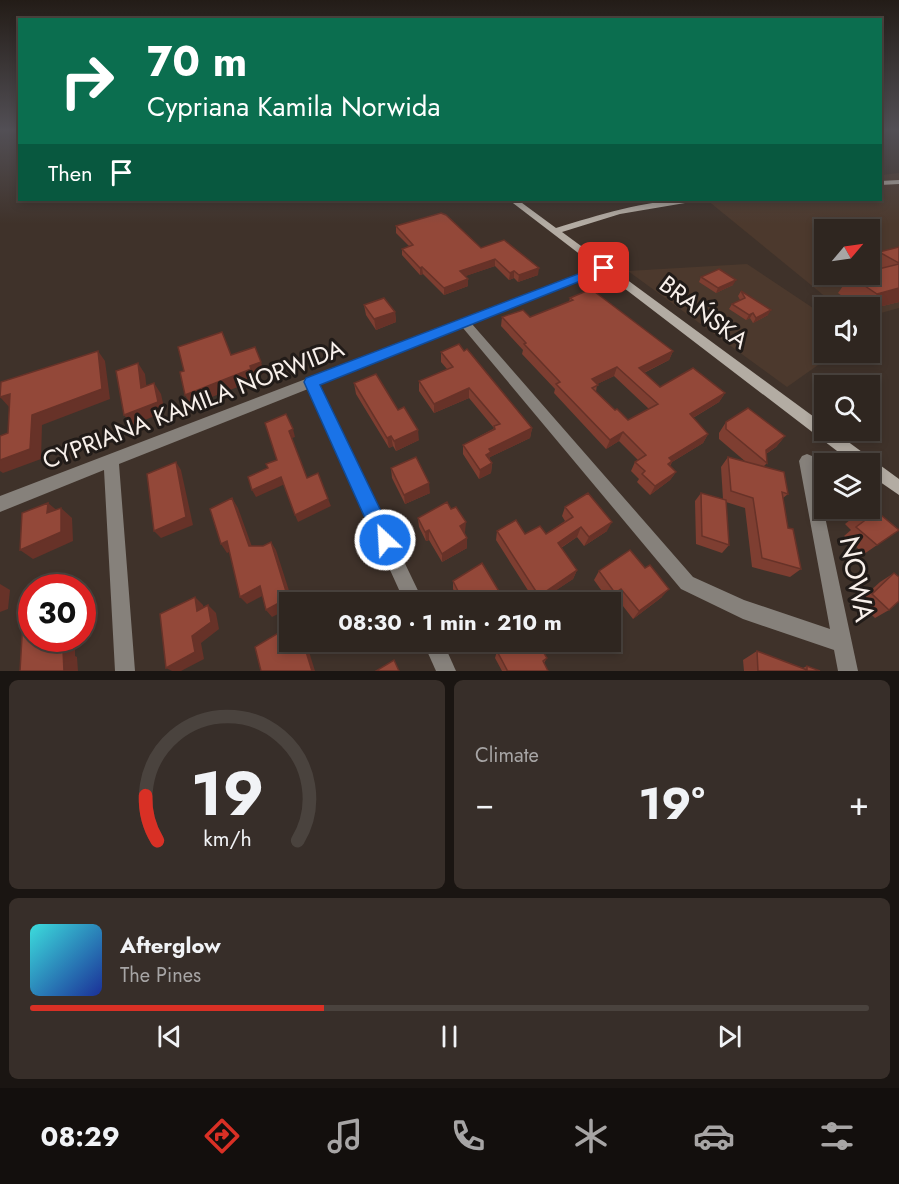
<!DOCTYPE html>
<meta charset="utf-8">
<style>
:root{--surface:#2f2620;--page:#372e29;--text:#f1f3f6;--muted:#a7a5a5;--line:#4a433e;--accent:#d93025}
body{margin:0;font-family:Jost,sans-serif;background:var(--page);color:var(--text);height:100vh;display:flex;flex-direction:column;font-size:22px;white-space:nowrap}
*{box-sizing:border-box;margin:0}
p{font-size:20px;color:var(--muted)}
.icon{flex:none;width:33px;height:33px;fill:none;stroke:currentColor;stroke-width:2;stroke-linecap:round;stroke-linejoin:round}
.map{position:relative;height:671px;overflow:hidden}
.side{display:flex;flex-direction:column;gap:9px;padding:9px;background:#1a1512;flex:1}
.side>*{flex:none}
.banner{position:absolute;left:18px;top:18px;width:864px;height:183px;border-radius:0px;box-shadow:0 3px 9px #0003,0 0 0 2px var(--line);background:#0b6e4f;color:#fff;overflow:hidden}
.needle{width:39px;rotate:61deg}
.buttons{position:absolute;left:814px;top:219px;display:grid;gap:12px}
.buttons a{display:grid;place-items:center;width:66px;height:66px;border-radius:0px;background:var(--surface);box-shadow:0 3px 9px #0003,0 0 0 2px var(--line);font-size:30px}
.speed{position:absolute;left:18px;top:574px;display:flex;gap:12px;font-size:30px;font-weight:700;text-align:center}
.speed>*{display:grid;place-content:center;width:78px;height:78px;border-radius:50%;background:var(--surface);box-shadow:0 3px 9px #0003,0 0 0 2px var(--line);line-height:1}
.speed .limit{border:9px solid #d22;background:#fff;color:#111}
.pin{position:absolute;display:grid;place-items:center;width:51px;height:51px;color:#fff;margin:-26px;border-radius:12px;box-shadow:0 3px 9px #0006}
.me{position:absolute;width:66px;margin:-33px;rotate:335deg;stroke-linejoin:round;filter:drop-shadow(0 0 4px #0008)}
.turn{display:flex;align-items:center;gap:21px;height:126px;padding:0 30px;font-size:27px}
.turn .icon{width:78px;height:78px;stroke-width:2.5}
.turn b{display:block;font-size:42px;line-height:51px}
.then{display:flex;align-items:center;height:57px;padding:0 30px;background:#0003;gap:12px;font-size:22px}
.big{font-size:45px;font-weight:700;line-height:1.1}
.side .card{flex:1;display:flex;flex-direction:column;justify-content:center;gap:9px;min-width:0;padding:0 21px;border-radius:9px;background:var(--page)}
.side .dial{align-items:center;gap:0}
.dial svg{height:156px;overflow:visible;fill:none;stroke:var(--line);stroke-width:7;stroke-linecap:round;text-anchor:middle}
.dial text{fill:var(--text);stroke:none}
.song{display:flex;align-items:center;gap:18px}
.cover{width:72px;height:72px;border-radius:9px;background:linear-gradient(135deg,hsl(180 70% 55%),hsl(230 70% 35%))}
.played{height:6px;border-radius:3px;background:linear-gradient(90deg,var(--accent) 35%,var(--line) 35%)}
.keys{display:flex;justify-content:space-around;direction:ltr}
.heat{display:flex;justify-content:space-between;align-items:center;font-size:33px;direction:ltr}
.side .tiles{flex:1;display:grid;gap:9px;grid-template-columns:1fr 1fr}
.card:last-child{grid-column:span 2}
.trip{position:absolute;left:279px;top:592px;width:342px;height:60px;border-radius:0px;background:var(--surface);box-shadow:0 3px 9px #0003,0 0 0 2px var(--line);font-weight:700;line-height:60px;text-align:center}
.tabs{display:flex;height:96px;justify-content:space-around;align-items:center;background:#130f0d;color:var(--muted)}
.tabs .icon{width:42px;height:42px}
.tabs .on{color:var(--accent)}
.tabs b{font-size:27px;color:var(--text)}
.map>svg:first-child{display:block}
.built{fill:#4c392d;fill-rule:evenodd}
.lines{fill:none;stroke-linecap:round;stroke-linejoin:round}
.street{fill:#86817b;fill-rule:evenodd}
.secondary{fill:#b3aca3;fill-rule:evenodd}
.wall{fill:#7e3e31;fill-rule:evenodd}
.shaded-wall{fill:#673228}
.building{fill:#934839;stroke:#673228;stroke-width:1.5;fill-rule:evenodd}
.route{fill:#1a73e8;stroke:#114b97;stroke-width:1.5}
.labels{text-anchor:middle;dominant-baseline:central;stroke-width:6;stroke-linejoin:round;paint-order:stroke}
.street-label{font-size:24px;fill:#f8f0eb;stroke:#211b18}
.near-street-label{font-size:28px;fill:#f8f0eb;stroke:#211b18}
</style>
<div class="map">
<svg width="899" height="671" viewBox="0 0 899 671">
<rect width="100%" height="100%" fill="#3f322a"/>
<g class="built">
<path d="M899 173V308L870 316V308L838 307 707 200H880L881 175ZM825 230H870V274H825Z"/>
<polygon points="747,264 825,316 825,352 835,353 787,387 628,271"/>
</g>
<g class="lines">
<g class="street">
<polygon points="604,265 608,266 609,268 608,270 472,324 693,577 744,600 830,629 799,461 802,456 807,454 812,456 858,671 838,671 834,650 743,619 681,589 463,328 319,385 424,603 405,603 308,389 119,464 135,671 115,671 104,470 0,512 0,496"/>
<polygon points="423,642 443,642 456,671 436,671"/>
</g>
<g class="secondary">
<polygon points="899,180 899,184 880,185 880,181"/>
<path d="M509 200H518L556 228C599 215 644 200 689 200L685 203 620 214 562 232 825 425V430H832L899 479V495L870 475V464H854Z"/>
</g>
</g>
<g class="wall">
<polygon points="396,226 481,248 538,275 518,282 514,278 509,280 495,266 465,276 468,279 468,286 444,295 423,274 420,275 402,255 402,249 409,246 396,233"/>
<polygon points="899,247 899,302 870,309 870,308 859,308 838,293 850,276 871,271 870,265 879,252"/>
<polygon points="701,277 733,285 716,293 699,282"/>
<polygon points="741,291 768,315 753,323 750,318 746,320 729,309 732,304 740,300 738,296"/>
<path d="M570 298 673 351 669 360 644 373 660 387 725 393 719 402 693 418 708 434 703 443 672 462 670 466 676 472 670 480 650 495 637 482 639 479 631 471 635 462 638 460 619 441 606 449 554 393 555 389 522 354 523 350 501 326 502 317H530L569 302ZM614 376 649 409 628 420 615 410 596 392 597 384Z"/>
<polygon points="364,305 395,312 396,322 376,330 366,315"/>
<polygon points="441,352 532,428 530,438 490,457 490,460 492,463 491,473 479,479 463,454 463,445 493,429 494,428 469,398 434,413 419,391 419,381 447,369 441,362"/>
<polygon points="354,383 419,440 396,451 393,446 389,448 356,394"/>
<polygon points="726,422 785,436 776,447 766,454 767,463 763,467 788,494 783,498 788,528 801,569 790,577 752,567 745,508 726,502 729,545 722,553 696,544 695,501 701,493 723,499 721,467 728,457 746,462 719,439 719,433"/>
<polygon points="391,468 430,493 405,504 392,478"/>
<polygon points="565,507 607,531 584,546 577,537 561,548 577,570 573,579 536,603 496,540 497,531 525,534 546,534 565,521 562,516"/>
<polygon points="865,508 899,530 864,554 844,536 851,530 845,524"/>
<polygon points="418,518 465,532 464,533 467,548 442,562 429,540 426,541 419,527"/>
<polygon points="599,571 662,597 633,619 616,597 609,601 594,580"/>
<polygon points="894,573 889,610 875,618 858,602 880,582"/>
<polygon points="453,581 502,603 460,603 453,589"/>
<polygon points="497,651 547,658 544,663 548,671 502,671 495,658"/>
<polygon points="757,651 803,668 807,666 820,671 744,671 743,660"/>
</g>
<g class="shaded-wall">
<polygon points="495,259 495,266 460,278 460,271"/>
<polygon points="422,267 423,274 420,275 420,268"/>
<polygon points="539,268 538,275 518,282 519,275"/>
<polygon points="514,271 514,278 509,280 510,273"/>
<polygon points="468,279 468,286 444,295 444,288"/>
<polygon points="736,280 733,285 716,293 718,288"/>
<polygon points="899,288 899,302 870,309 870,308 867,308 877,294"/>
<polygon points="771,310 768,315 753,323 756,318"/>
<polygon points="395,312 396,322 376,330 374,319"/>
<polygon points="753,313 750,318 746,320 749,315"/>
<polygon points="255,347 265,373 255,377 250,366"/>
<polygon points="98,351 105,361 110,399 42,425 41,459 3,473 0,471 0,460 32,415"/>
<polygon points="673,351 669,360 635,377 639,368"/>
<polygon points="138,363 145,374 148,399 141,388"/>
<polygon points="617,367 614,376 589,388 592,379"/>
<polygon points="251,369 256,380 191,405 185,395"/>
<polygon points="154,383 161,394 165,412 132,425 124,415"/>
<polygon points="469,388 469,398 434,413 434,404"/>
<polygon points="725,393 719,402 684,423 690,414"/>
<polygon points="10,394 10,408 0,397"/>
<polygon points="532,428 530,438 490,457 490,462 486,455 489,449"/>
<polygon points="293,429 295,437 292,438 289,431"/>
<polygon points="418,430 419,440 396,451 394,441"/>
<polygon points="623,432 619,441 606,449 610,440"/>
<polygon points="708,434 703,443 672,462 667,470 669,458"/>
<polygon points="391,436 393,446 389,448 387,438"/>
<polygon points="785,436 776,447 761,457 766,450"/>
<polygon points="176,462 181,470 193,525 161,538 154,531"/>
<polygon points="492,463 491,473 479,479 480,470"/>
<polygon points="676,472 670,480 650,495 655,486"/>
<polygon points="281,477 285,484 256,497 252,490"/>
<polygon points="429,483 430,493 405,504 404,495"/>
<polygon points="232,498 238,508 255,555 249,546"/>
<polygon points="328,499 331,506 298,522 295,515"/>
<polygon points="48,503 59,512 47,513"/>
<polygon points="61,508 72,518 73,541 33,559 20,550"/>
<polygon points="466,522 465,532 459,535 460,526"/>
<polygon points="612,522 607,531 584,546 589,537"/>
<polygon points="581,527 577,537 554,552 558,543"/>
<polygon points="429,530 429,540 426,541 425,532"/>
<polygon points="467,538 467,548 442,562 442,554"/>
<polygon points="227,541 233,550 227,553 221,544"/>
<polygon points="271,542 276,550 293,603 290,603 290,608 272,617 266,610"/>
<polygon points="577,570 573,579 537,603 539,596"/>
<polygon points="0,584 10,590 8,609 0,612"/>
<polygon points="260,586 266,594 247,604 240,597"/>
<polygon points="621,589 616,597 609,601 615,593"/>
<polygon points="669,589 662,597 633,619 639,611"/>
<polygon points="195,597 203,605 206,619 197,611"/>
<polygon points="503,598 502,603 495,603"/>
<polygon points="208,605 216,613 219,629 201,643 204,659 181,671 172,671 166,668 192,636"/>
<polygon points="61,639 75,639 75,656 77,657 78,671 64,671 61,652"/>
<polygon points="303,642 306,642 315,671 312,671"/>
<polygon points="348,642 365,642 347,652 343,645"/>
</g>
<g class="building">
<polygon points="441,213 446,215 481,248 504,240 539,268 519,275 514,271 510,273 495,259 460,271 468,279 444,288 422,267 420,268 402,249 413,245 396,226"/>
<polygon points="899,247 899,263 879,252"/>
<polygon points="899,264 899,288 877,294 850,276 855,274 870,274 870,271"/>
<polygon points="719,269 736,280 718,288 701,277"/>
<path d="M591 289 673 351 639 368 660 387 693 368 725 393 690 414 708 434 669 458 672 461 668 464 676 472 655 486 642 474 645 471 635 462 646 455 623 432 610 440 556 384 560 382 524 344 526 343 502 317 523 310 530 317 573 300 570 298ZM617 367 658 404 628 420 617 409 615 410 592 388 598 385 592 379Z"/>
<polygon points="741,291 771,310 756,318 753,313 749,315 732,304 745,298"/>
<polygon points="384,298 395,312 374,319 364,305"/>
<polygon points="222,332 231,355 255,347 261,362 250,366 251,369 185,395 180,372 184,371 178,347"/>
<polygon points="459,344 464,351 467,349 532,428 489,449 491,452 486,455 492,463 480,470 463,445 495,429 494,426 500,424 469,388 434,404 419,381 453,367 441,352"/>
<polygon points="98,351 102,389 32,415 30,449 0,460 0,436 8,433 10,394 0,397 1,382"/>
<polygon points="138,363 141,388 154,383 158,402 124,415 116,371"/>
<polygon points="376,374 398,410 404,407 418,430 394,441 391,436 387,438 354,383"/>
<polygon points="748,408 785,436 766,450 767,463 726,429 726,422"/>
<polygon points="286,414 293,429 289,431 307,478 318,473 328,499 295,515 281,477 252,490 248,477 268,468 266,464 277,460 265,423"/>
<polygon points="416,457 429,483 404,495 391,468"/>
<polygon points="728,457 784,472 788,494 782,492 788,528 793,529 801,569 762,558 753,498 731,491"/>
<polygon points="176,462 186,517 154,531 147,474"/>
<polygon points="588,493 612,522 589,537 581,527 558,543 577,570 539,596 497,531 516,520 525,534 540,526 546,534 573,517 565,507"/>
<polygon points="701,493 726,500 729,545 702,536"/>
<polygon points="232,498 249,546 263,546 271,542 288,598 266,610 260,586 240,597 227,541 221,544 210,509"/>
<polygon points="447,502 451,509 456,507 466,522 460,526 467,538 442,554 429,530 425,532 418,518"/>
<polygon points="48,503 47,513 61,508 61,532 20,550 22,513"/>
<polygon points="870,506 899,530 877,545 856,527 864,521 856,515 865,508 870,508"/>
<polygon points="630,550 645,568 650,565 669,589 639,611 621,589 615,593 599,571"/>
<polygon points="482,563 503,598 495,603 464,603 453,581"/>
<polygon points="894,573 899,577 899,601 889,610 872,594"/>
<polygon points="364,596 367,603 351,603"/>
<polygon points="195,597 197,611 208,605 211,622 192,636 195,652 166,668 160,614"/>
<polygon points="32,599 32,639 61,639 61,652 63,650 64,671 20,671 24,603"/>
<polygon points="349,599 350,603 341,603"/>
<polygon points="290,626 290,642 303,642 312,671 261,671 255,647"/>
<polygon points="510,642 537,642 547,658 543,661 548,671 507,671 507,670 497,651"/>
<polygon points="757,651 807,670 807,666 820,671 758,671"/>
<polygon points="394,660 399,671 376,671"/>
</g>
<linearGradient id="sky" x2="0" y2="1"><stop stop-color="#231c17"/><stop offset="0.58" stop-color="#524f55"/><stop offset="1" stop-color="#524f55" stop-opacity="0"/></linearGradient>
<rect width="899" height="224" fill="url(#sky)"/>
<polygon class="route" points="604,264 610,268 608,270 320,385 395,540 392,547 385,550 378,547 304,382 306,378"/>
<g class="labels">
<g class="street-label">
<text transform="translate(704 312) rotate(37)">BRAŃSKA</text>
<text transform="translate(193 404) rotate(-21)">CYPRIANA KAMILA NORWIDA</text>
</g>
<g class="near-street-label">
<text transform="translate(857 579) rotate(79)">NOWA</text>
</g>
</g>
</svg>
<div class="buttons">
<a><svg class="needle" viewBox="-14 -14 28 28"><path d="M0-13l5 13h-10z" fill="#e53935"/><path d="M0 13l5-13h-10z" fill="#a7a5a5"/></svg></a>
<a><svg class="icon" aria-label="sound" viewBox="0 0 24 24"><path d="M4 9h4l5-4v14l-5-4H4zM17 9q2 3 0 6"/></svg></a>
<a><svg class="icon" aria-label="search" viewBox="0 0 24 24"><circle cx="10" cy="10" r="6"/><path d="M15 15l6 6"/></svg></a>
<a><svg class="icon" aria-label="layers" viewBox="0 0 24 24"><path d="M12 4l9 5-9 5-9-5zM3 14l9 5 9-5"/></svg></a>
</div>
<div class="speed"><div class="limit">30</div></div>
<div class="pin" style="left:604px;top:268px;background:#d93025"><svg class="icon" aria-label="arrive" viewBox="0 0 24 24"><path d="M6 21V4h12l-3 4 3 4H6"/></svg></div>
<svg class="me" style="left:385px;top:540px" viewBox="-20 -20 40 40"><circle r="17" fill="#1a73e8" stroke="#fff" stroke-width="3"/><path d="M0-11L8 9 0 5-8 9z" fill="#fff"/></svg>
<div class="trip">08:30 · 1 min · 210 m</div>
<div class="banner">
<div class="turn"><svg class="icon" aria-label="right" viewBox="0 0 24 24"><path d="M7 20v-9h11M14 6l5 5-5 5"/></svg><div><b>70 m</b>Cypriana Kamila Norwida</div></div>
<div class="then">Then<svg class="icon" aria-label="arrive" viewBox="0 0 24 24"><path d="M6 21V4h12l-3 4 3 4H6"/></svg></div>
</div>
</div>
<section class="side">
<div class="tiles">
<div class="card dial"><svg viewBox="0 0 100 80">
<path d="M14 69A42 42 0 1 1 86 69"/>
<path d="M14 69A42 42 0 0 1 8 46" stroke="#d93025"/>
<text x="50" y="56" font-size="32" font-weight="700">19</text>
<text x="50" y="72" font-size="11">km/h</text>
</svg></div>
<div class="card"><p>Climate</p>
<div class="heat"><a>−</a><b class="big">19°</b><a>+</a></div>
</div>
<div class="card">
<div class="song"><i class="cover"></i><div><b>Afterglow</b><p>The Pines</p></div></div>
<div class="played"></div>
<div class="keys"><svg class="icon" aria-label="previous" viewBox="0 0 24 24"><path d="M18 5L8 12l10 7zM5 5v14"/></svg><svg class="icon" aria-label="pause" viewBox="0 0 24 24"><path d="M8 5v14M16 5v14"/></svg><svg class="icon" aria-label="next" viewBox="0 0 24 24"><path d="M6 5l10 7-10 7zM19 5v14"/></svg></div>
</div>
</div>
</section>
<nav class="tabs">
<b>08:29</b>
<svg class="icon on" aria-label="directions" viewBox="0 0 24 24"><path d="M12 3l9 9-9 9-9-9zM9 14v-3h6M13 9l2 2-2 2"/></svg>
<svg class="icon" aria-label="music" viewBox="0 0 24 24"><path d="M9 18V5l10-2v13"/><circle cx="6" cy="18" r="3"/><circle cx="16" cy="16" r="3"/></svg>
<svg class="icon" aria-label="phone" viewBox="0 0 24 24"><path d="M5 4h4l2 5-3 2q2 4 5 5l2-3 5 2v4C11 20 4 13 5 4z"/></svg>
<svg class="icon" aria-label="climate" viewBox="0 0 24 24"><path d="M12 3v18M4 7l16 10M4 17L20 7"/></svg>
<svg class="icon" aria-label="car" viewBox="0 0 24 24"><path d="M5 17H2v-5l4-1 3-4h7l3 4 3 1v5h-3M9 17h6M6 11h13"/><circle cx="7" cy="17" r="2"/><circle cx="17" cy="17" r="2"/></svg>
<svg class="icon" aria-label="filters" viewBox="0 0 24 24"><path d="M4 7h16M4 17h16"/><circle cx="9" cy="7" r="2"/><circle cx="15" cy="17" r="2"/></svg>
</nav>
